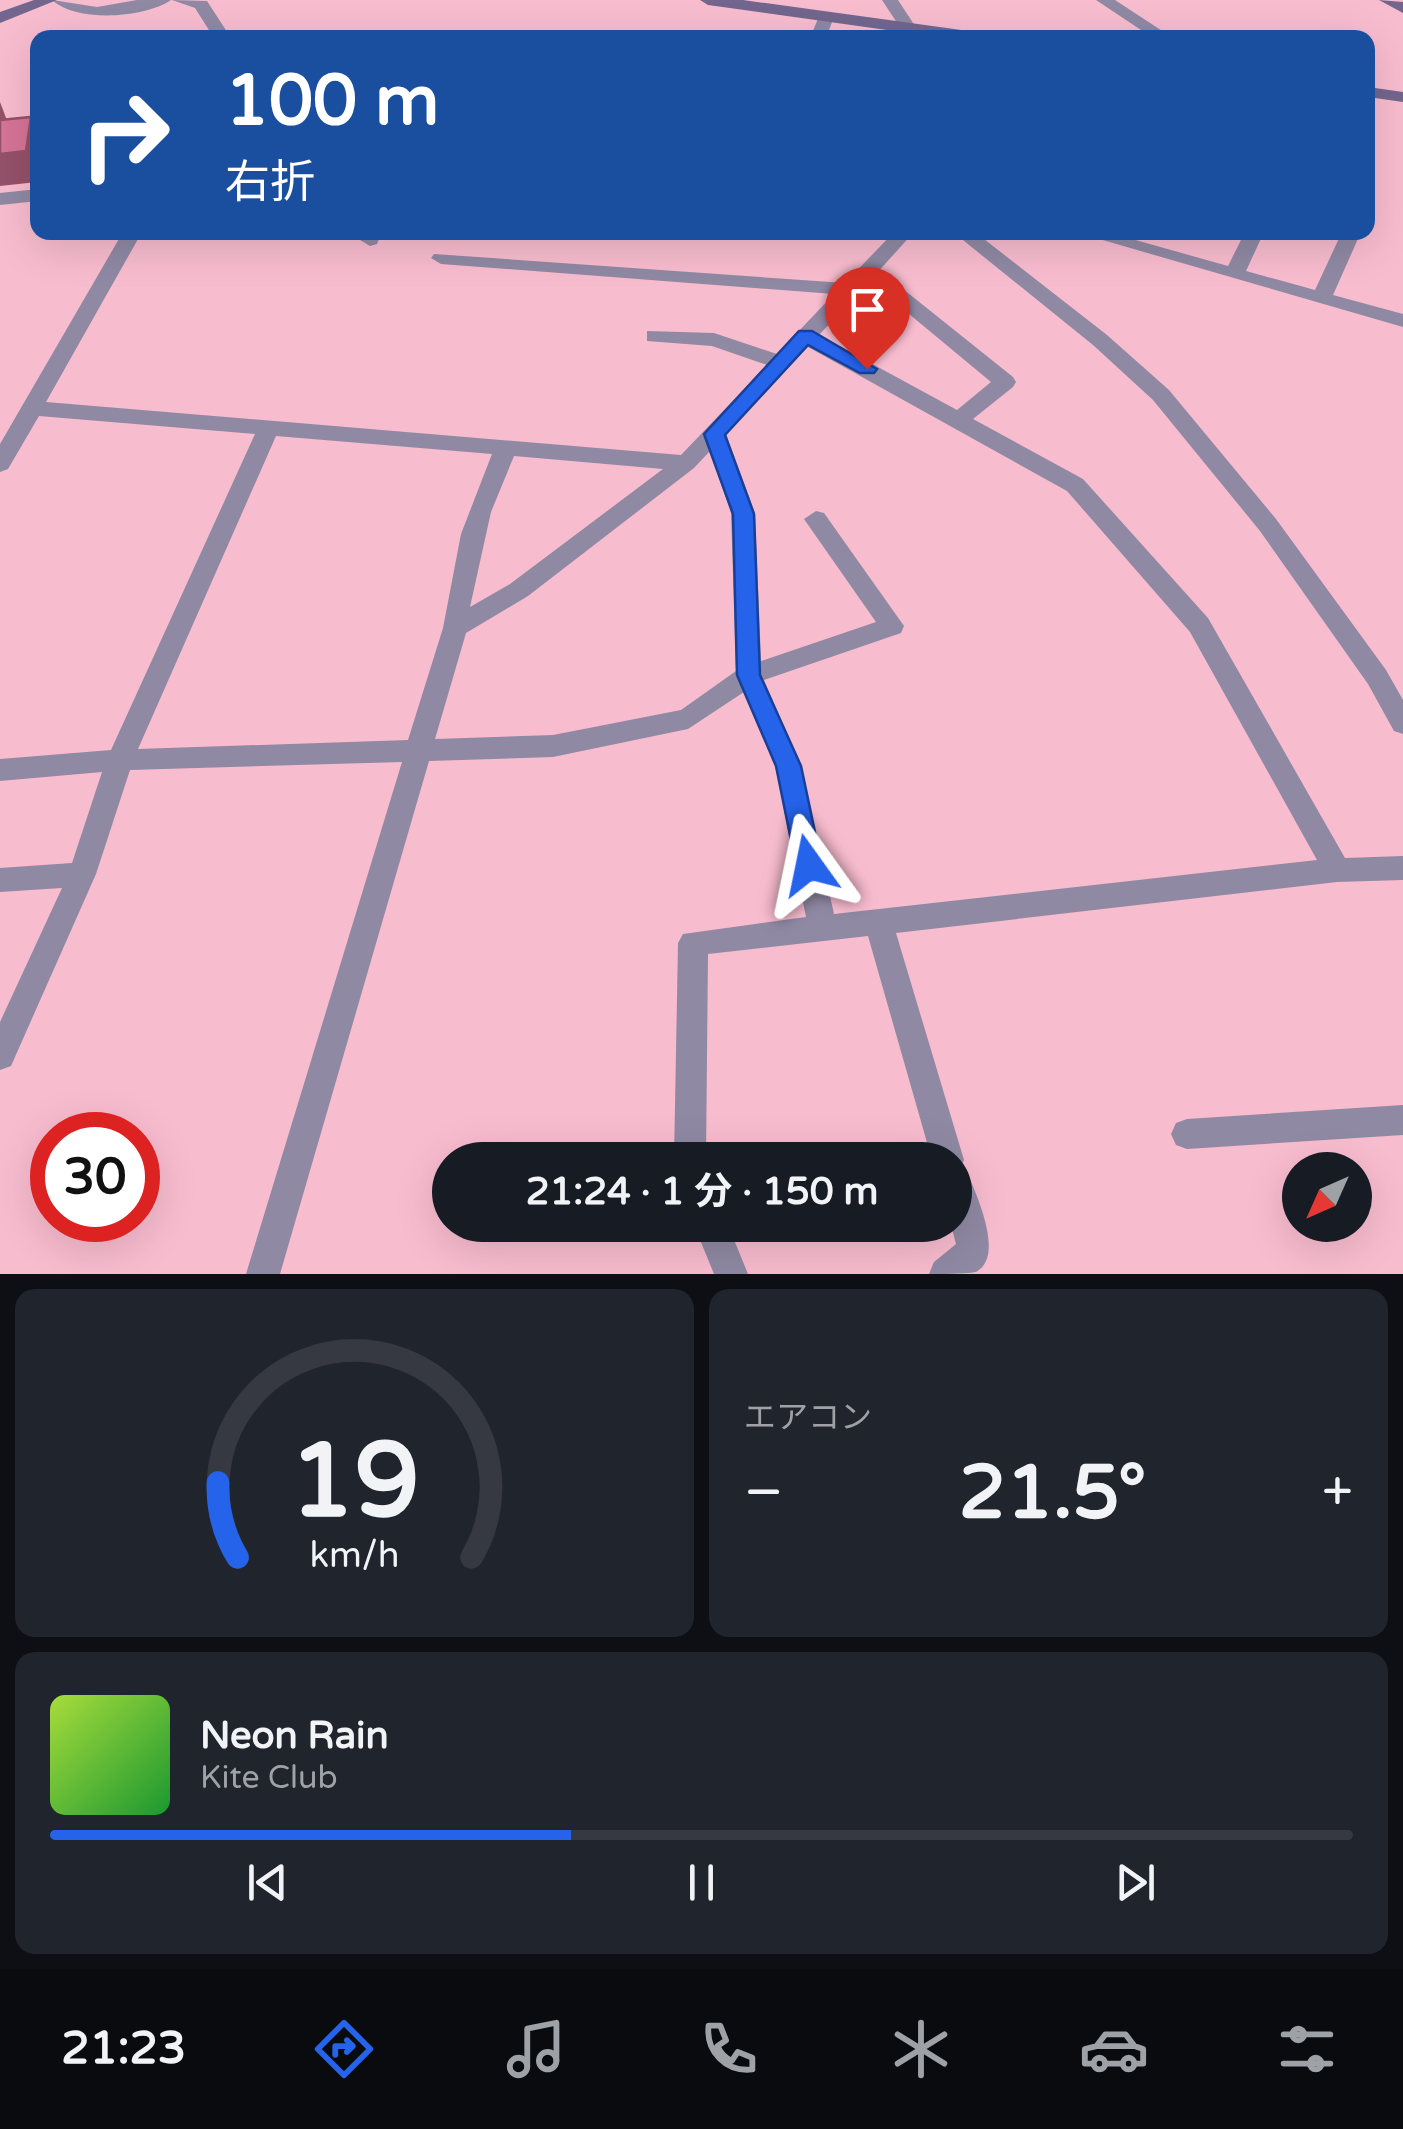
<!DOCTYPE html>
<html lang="ja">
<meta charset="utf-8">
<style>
:root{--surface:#171b24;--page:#20242c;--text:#f1f3f6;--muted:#9ea1a6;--line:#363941;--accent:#2563eb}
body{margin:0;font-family:"Varela Round","Noto Sans JP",sans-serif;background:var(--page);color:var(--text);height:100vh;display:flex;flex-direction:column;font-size:38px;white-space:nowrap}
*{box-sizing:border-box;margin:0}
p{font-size:32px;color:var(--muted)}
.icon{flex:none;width:55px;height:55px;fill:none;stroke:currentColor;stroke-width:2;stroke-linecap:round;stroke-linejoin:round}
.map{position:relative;height:1274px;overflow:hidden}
.details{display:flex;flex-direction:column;gap:15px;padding:15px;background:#0d0f14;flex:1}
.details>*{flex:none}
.top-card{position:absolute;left:30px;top:30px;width:1345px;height:210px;border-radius:20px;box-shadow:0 10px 40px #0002;background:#1a4fa0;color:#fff;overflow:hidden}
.needle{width:65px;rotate:225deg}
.tools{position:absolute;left:1282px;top:1152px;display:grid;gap:20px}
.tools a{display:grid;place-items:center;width:90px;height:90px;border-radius:50%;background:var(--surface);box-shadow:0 10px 40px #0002;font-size:50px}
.speed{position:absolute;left:30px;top:1112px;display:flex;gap:20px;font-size:50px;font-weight:700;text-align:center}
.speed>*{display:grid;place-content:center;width:130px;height:130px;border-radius:50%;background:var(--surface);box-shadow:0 10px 40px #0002;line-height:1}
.speed .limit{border:15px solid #d22;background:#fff;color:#111}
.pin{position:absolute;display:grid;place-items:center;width:85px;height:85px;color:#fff;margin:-102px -42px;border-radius:50% 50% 50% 0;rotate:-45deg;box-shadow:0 0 10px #0007}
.pin .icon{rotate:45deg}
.me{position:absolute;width:110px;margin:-55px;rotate:348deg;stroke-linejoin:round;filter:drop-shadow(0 0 8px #0008)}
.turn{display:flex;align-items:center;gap:35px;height:210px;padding:0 30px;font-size:45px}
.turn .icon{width:130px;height:130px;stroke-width:2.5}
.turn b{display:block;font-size:70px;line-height:85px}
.big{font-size:75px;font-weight:700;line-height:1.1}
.details .widget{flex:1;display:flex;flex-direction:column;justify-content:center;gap:15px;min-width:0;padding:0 35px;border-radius:20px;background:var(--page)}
.details .dial{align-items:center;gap:0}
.dial svg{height:260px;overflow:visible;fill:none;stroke:var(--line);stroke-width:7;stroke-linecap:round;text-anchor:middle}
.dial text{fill:var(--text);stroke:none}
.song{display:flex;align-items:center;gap:30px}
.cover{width:120px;height:120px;border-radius:15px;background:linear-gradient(135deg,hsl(80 70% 55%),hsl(130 70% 35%))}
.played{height:10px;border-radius:5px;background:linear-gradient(90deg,var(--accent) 40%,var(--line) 40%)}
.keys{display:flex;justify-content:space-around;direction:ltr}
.heat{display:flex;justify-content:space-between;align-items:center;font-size:55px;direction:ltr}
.details .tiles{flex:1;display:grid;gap:15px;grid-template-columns:1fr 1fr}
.widget:last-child{grid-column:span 2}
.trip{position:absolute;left:432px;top:1142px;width:540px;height:100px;border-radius:50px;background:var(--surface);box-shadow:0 10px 40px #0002;font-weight:700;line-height:100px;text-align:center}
.tab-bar{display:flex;height:160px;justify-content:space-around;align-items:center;background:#090b0e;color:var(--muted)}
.tab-bar .icon{width:70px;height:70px}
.tab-bar .current{color:var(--accent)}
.tab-bar b{font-size:45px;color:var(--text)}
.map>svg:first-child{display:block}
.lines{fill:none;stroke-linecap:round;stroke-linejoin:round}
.street{fill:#9089a4;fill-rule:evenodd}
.secondary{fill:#72668e;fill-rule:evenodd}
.shaded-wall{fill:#95516a}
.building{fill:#d57497;stroke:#95516a;stroke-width:2.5}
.route{fill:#2563eb;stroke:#184099;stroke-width:2.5}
</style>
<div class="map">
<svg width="1403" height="1274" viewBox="0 0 1403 1274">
<rect width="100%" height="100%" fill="#f8bccf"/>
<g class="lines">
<g class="street">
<path d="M52 0 97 7 137 0H171C145 18 77 23 52 0Z"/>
<polygon points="172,0 207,1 231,38 214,38 195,8"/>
<polygon points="882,0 898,0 917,29 915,32 903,32"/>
<polygon points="1096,0 1115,0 1173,38 1153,38"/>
<polygon points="820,14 834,17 826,38 810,38"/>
<polygon points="38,189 38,201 0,205 0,193"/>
<path d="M123 232H142L46 402 681 455 767 365 712 346 647 341V331L714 333 777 354 834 294 441 264 431 258 434 254 845 283 894 232H914L866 285 903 289 1013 377 1016 382 1013 387 973 419 1083 479 1208 618 1345 858 1403 856V880L1337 882 896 933 964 1160 960 1169 967 1172C977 1196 1005 1257 976 1272 964 1274 942 1274 929 1274L934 1262 956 1244 951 1225H955V1160H932L868 936 708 954 706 1160H674L678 943 683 934 806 917 775 766 744 692 688 729 553 757 429 761 280 1274H246L402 762 130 770 96 874 11 1066 0 1070V1022L62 888 0 892V868L72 863 102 772 0 781V759L111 750 255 434 39 416 8 469 0 472V444ZM856 296 891 299 991 382 957 410 819 335ZM808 347 1067 491 1190 632 1317 860 834 914 801 766 764 680 901 633 904 626 824 513 816 511 804 519 876 622 761 661 755 513 726 434ZM276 436 492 454 461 534 443 628 408 740 138 749ZM710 451 731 513 736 671 681 710 553 735 435 739 466 633 528 596 694 468ZM514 456 663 469 510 584 470 607 491 512Z"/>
<polygon points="363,232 382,232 377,244 370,246 360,240"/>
<polygon points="953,232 975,232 1107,335 1169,390 1276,519 1386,670 1403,700 1403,734 1394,731 1368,684 1260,531 1153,400 1093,345"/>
<polygon points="1075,232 1107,232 1228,266 1245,232 1264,232 1246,271 1315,290 1342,232 1361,232 1333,295 1403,314 1403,327"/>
<polygon points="1403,1105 1403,1135 1187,1149 1176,1145 1171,1134 1176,1123 1187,1119"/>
<polygon points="694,1225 728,1225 748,1274 714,1274"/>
</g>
<g class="secondary">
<polygon points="34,0 57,0 0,23 0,12"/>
<polygon points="700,0 743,0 983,33 991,38 944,38 708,5"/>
<polygon points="1379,0 1403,2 1403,13"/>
<polygon points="1368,87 1403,92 1403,102 1368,97"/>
</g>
</g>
<g class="shaded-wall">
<polygon points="0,102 8,123 0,143"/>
<polygon points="31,117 38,136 37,182 0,186 0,154"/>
</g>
<polygon class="building" points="31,117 26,151 0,154 0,120"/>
<polygon class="route" points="799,331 812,331 877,369 874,373 860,373 808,345 725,435 754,514 760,675 801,766 822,865 809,876 796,865 776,766 737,675 733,514 704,434"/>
</svg>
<div class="tools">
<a><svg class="needle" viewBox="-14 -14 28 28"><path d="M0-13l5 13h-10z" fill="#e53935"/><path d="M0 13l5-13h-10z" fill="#9ea1a6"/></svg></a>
</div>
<div class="speed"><div class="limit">30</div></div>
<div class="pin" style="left:867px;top:369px;background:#d93025"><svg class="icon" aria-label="arrive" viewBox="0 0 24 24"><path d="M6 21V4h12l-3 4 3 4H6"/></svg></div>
<svg class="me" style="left:809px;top:865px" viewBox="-20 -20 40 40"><path d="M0-17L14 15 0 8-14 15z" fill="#2563eb" stroke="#fff" stroke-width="4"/></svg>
<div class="trip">21:24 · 1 分 · 150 m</div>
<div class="top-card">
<div class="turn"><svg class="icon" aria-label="right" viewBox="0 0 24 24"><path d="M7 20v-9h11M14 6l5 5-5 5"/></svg><div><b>100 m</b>右折</div></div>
</div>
</div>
<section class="details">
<div class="tiles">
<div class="widget dial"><svg viewBox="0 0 100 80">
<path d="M14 69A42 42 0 1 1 86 69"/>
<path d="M14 69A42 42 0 0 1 8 46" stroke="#2563eb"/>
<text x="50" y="56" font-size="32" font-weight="700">19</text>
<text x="50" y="72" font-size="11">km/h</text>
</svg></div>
<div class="widget"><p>エアコン</p>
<div class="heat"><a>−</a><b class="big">21.5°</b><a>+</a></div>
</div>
<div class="widget">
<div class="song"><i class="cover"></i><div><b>Neon Rain</b><p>Kite Club</p></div></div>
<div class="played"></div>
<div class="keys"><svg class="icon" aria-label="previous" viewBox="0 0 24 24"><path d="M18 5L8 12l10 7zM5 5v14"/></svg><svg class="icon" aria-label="pause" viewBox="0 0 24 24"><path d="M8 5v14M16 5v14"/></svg><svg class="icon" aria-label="next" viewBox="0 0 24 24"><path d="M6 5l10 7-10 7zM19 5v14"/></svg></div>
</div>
</div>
</section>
<nav class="tab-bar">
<b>21:23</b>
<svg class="icon current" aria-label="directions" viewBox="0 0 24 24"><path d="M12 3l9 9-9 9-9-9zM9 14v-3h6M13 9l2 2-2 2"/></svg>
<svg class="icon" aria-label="music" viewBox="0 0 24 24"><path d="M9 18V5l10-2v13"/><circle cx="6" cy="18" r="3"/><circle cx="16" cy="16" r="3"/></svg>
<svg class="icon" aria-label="phone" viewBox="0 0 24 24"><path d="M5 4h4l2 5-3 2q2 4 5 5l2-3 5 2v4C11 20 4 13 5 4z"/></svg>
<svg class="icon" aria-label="climate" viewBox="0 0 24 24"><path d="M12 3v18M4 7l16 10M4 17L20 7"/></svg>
<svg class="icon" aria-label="car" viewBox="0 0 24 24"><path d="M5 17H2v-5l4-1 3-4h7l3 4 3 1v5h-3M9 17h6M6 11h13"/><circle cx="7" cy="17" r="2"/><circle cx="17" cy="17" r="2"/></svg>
<svg class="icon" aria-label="filters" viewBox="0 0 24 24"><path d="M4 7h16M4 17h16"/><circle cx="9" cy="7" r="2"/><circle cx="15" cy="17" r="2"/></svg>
</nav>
